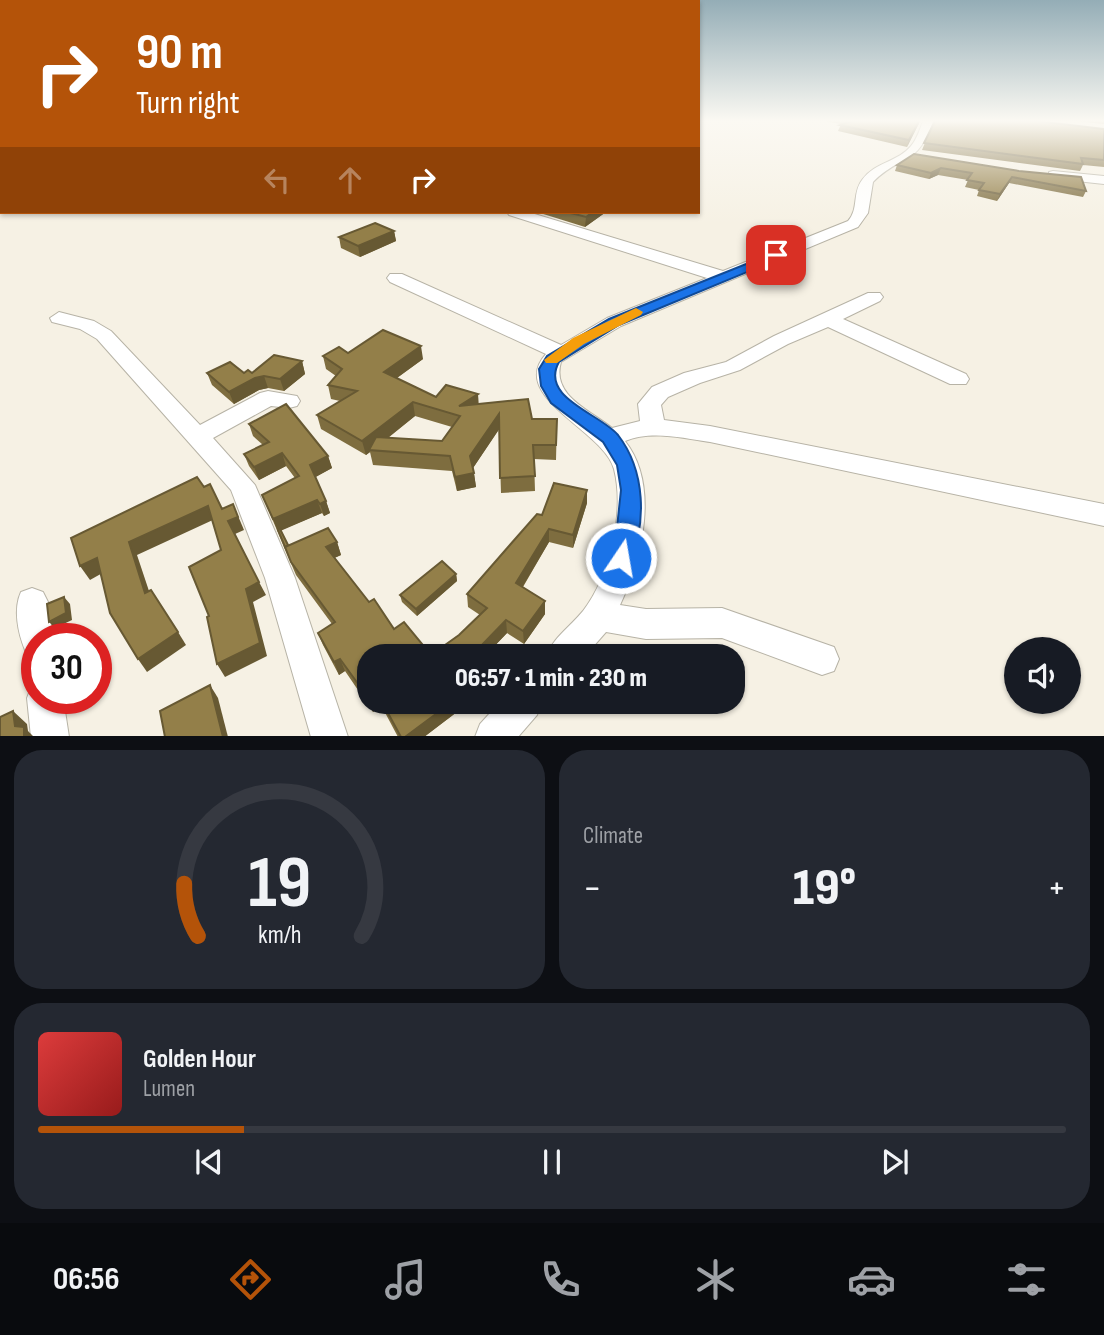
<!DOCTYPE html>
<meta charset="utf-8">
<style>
:root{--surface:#171b24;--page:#242831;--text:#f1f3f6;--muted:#9ea1a6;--line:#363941;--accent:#b45309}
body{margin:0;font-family:"Sofia Sans Condensed",sans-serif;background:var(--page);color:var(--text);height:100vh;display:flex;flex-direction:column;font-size:26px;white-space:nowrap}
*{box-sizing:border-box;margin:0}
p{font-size:23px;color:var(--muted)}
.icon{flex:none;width:38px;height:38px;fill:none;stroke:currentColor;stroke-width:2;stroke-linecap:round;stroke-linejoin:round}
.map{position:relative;height:736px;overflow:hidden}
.details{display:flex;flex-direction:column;gap:14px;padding:14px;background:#0d0f14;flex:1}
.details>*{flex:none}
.top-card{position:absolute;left:0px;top:0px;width:700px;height:214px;box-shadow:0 2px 5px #0004;background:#b45309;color:#fff;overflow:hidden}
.buttons{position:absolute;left:1004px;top:637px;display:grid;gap:14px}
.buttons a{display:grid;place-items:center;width:77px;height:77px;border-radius:50%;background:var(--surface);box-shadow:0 2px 5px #0004;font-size:35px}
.speed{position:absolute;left:21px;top:623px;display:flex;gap:14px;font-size:35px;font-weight:700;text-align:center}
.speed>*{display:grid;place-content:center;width:91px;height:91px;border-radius:50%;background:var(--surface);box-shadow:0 2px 5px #0004;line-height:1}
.speed .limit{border:10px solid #d22;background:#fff;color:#111}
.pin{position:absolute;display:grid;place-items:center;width:60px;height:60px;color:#fff;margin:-30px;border-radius:14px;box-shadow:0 4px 10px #0006}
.me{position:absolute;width:77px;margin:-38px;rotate:12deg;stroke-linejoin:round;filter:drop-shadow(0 0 5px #0008)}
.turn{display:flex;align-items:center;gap:24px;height:147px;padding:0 21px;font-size:32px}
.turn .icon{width:91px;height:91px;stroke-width:2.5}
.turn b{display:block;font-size:49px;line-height:60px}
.lanes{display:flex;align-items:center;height:66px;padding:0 21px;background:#0003;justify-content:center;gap:35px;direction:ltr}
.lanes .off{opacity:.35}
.big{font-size:52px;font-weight:800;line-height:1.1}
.details .card{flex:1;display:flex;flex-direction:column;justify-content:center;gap:10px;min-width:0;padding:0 24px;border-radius:28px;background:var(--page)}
.details .dial{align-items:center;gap:0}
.dial svg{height:182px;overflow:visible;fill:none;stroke:var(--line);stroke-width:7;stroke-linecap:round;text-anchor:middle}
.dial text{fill:var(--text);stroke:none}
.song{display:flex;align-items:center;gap:21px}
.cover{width:84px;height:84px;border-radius:10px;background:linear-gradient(135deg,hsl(0 70% 55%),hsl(0 70% 35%))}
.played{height:7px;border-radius:4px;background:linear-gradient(90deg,var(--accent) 20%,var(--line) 20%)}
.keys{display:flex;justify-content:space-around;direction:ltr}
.heat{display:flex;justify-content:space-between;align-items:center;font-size:38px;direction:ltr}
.details .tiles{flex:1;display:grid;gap:14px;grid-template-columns:1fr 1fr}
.card:last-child{grid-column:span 2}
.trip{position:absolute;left:357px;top:644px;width:388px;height:70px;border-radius:28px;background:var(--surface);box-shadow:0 2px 5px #0004;font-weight:800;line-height:70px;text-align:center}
.tab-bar{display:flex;height:112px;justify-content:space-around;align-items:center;background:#090b0e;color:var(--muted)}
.tab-bar .icon{width:49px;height:49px}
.tab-bar .active{color:var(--accent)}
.tab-bar b{font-size:32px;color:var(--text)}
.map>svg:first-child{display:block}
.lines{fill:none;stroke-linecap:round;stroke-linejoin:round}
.minor-casing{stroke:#b7b3a6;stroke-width:2}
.minor{fill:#fff;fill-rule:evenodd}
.wall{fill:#7e6d3f;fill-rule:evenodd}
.shaded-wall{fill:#675933}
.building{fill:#937f49;stroke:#675933;stroke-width:2}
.route{fill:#1a73e8;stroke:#114b97;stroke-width:2}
.slow{fill:#f59e0b}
</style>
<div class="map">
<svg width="1104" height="737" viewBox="0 0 1104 737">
<rect width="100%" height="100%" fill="#f6f1e4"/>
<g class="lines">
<defs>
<g id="minor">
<rect x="0" y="121" width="2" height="3"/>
<path d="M923 121H933C917 168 902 153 873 182L868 213 858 227 621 326 561 362C551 396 590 410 612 428L640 421 638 404 652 387 684 373 726 362 774 336 868 293H880L883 297 880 301 843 319 966 374 969 379 966 384H950L828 327 788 344 740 370 700 383 668 397 661 405 664 420 710 426 1104 504V526L710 442C683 438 651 430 625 441 660 485 642 559 620 605L646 609 722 608 834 647 839 659 834 671 822 675 722 638 646 639 606 632 585 656H546C553 638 570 627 583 611 610 576 625 512 614 469 604 430 507 397 546 354L390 282 387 278 390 274H402L561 345 607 318 707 278 509 215 507 212H528L723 271 848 221C859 209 852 193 862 180 875 162 898 162 911 146 917 139 920 129 923 121Z"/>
<polygon points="1053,171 1104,176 1104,184 1049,178 1049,172"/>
<rect x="0" y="190" width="2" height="8"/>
<polygon points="59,312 94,321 111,331 200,425 260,393 268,391 297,396 300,401 297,406 289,408 271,406 213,438 255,485 295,578 348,737 311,737 265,578 231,490 97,339 80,329 52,322 50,318"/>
<path d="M32 588 43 592 48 602 53 639H37V654L25 650C18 633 13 609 21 592Z"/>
<polygon points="37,684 37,698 63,698 69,737 31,737 27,698 32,685"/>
<polygon points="500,702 542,702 537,715 518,737 475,737 480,724"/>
</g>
</defs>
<use href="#minor" class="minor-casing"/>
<use href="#minor" class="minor"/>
</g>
<g class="wall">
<polygon points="824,121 920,121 907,147 838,131 841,124"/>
<polygon points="934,121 1037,121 1104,129 1104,167 1083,165 1080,171 922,150"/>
<polygon points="1074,121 1104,121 1104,124"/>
<polygon points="914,154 1086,191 1083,197 1009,183 997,201 977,196 979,190 965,187 968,180 938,175 929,179 895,171 897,165"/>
<polygon points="540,212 606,212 585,227 540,213"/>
<polygon points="394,231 396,241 360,257 341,248 339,237"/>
<path d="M348 353 423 359 397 378 436 397 479 404 532 419H557L556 460 534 459 535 491 501 493 499 429 473 468 476 487 457 491 452 471 373 465 370 452 366 455 321 429 317 415 340 401 331 399 328 385 336 376 326 369 323 356ZM415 416 452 427 442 441 388 438Z"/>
<polygon points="302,361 305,374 284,391 268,388 259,390 234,404 212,385 207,373 252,373"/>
<polygon points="249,424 328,456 332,468 315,477 326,501 330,513 324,516 322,513 281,530 288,545 337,542 341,555 334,558 369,602 394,629 431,655 459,635 480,615 468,607 467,594 542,515 587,490 587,503 573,548 549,542 523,587 545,601 545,614 524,644 507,633 485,656 369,656 369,702 477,702 472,706 470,702 424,737 398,737 381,705 373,712 345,671 339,675 323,645 318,633 332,624 296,575 262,495 295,478 286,466 259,480 249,466 244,454 263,445 253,436"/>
<polygon points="456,574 457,581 417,616 402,602 400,595"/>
</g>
<g class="shaded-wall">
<polygon points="919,121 920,121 907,147 909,140"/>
<polygon points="941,168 938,175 929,179 931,173"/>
<polygon points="1012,177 1009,183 997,201 1000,194"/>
<polygon points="593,212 606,212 585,227 586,217"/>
<polygon points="394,231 396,241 360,257 358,246"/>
<polygon points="421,346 423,359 387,385 384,372"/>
<polygon points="302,361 305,374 284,391 280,379"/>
<polygon points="264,376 268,388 259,390 234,404 229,392 255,378"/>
<polygon points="478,394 479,408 459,406"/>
<polygon points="413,402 415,416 371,451 369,450 370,452 366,455 362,441"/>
<polygon points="499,414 500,428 471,471 470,456"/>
<polygon points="282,453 286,466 259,480 254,467"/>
<polygon points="328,456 332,468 314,478 310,465"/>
<polygon points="474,473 476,487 457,491 455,477"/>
<polygon points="587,490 587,503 573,548 573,535"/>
<polygon points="317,500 322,513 278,532 273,519"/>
<polygon points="326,501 330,513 324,516 320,504"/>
<polygon points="233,504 244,530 235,534 228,521"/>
<polygon points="208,506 215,519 137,555 154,606 145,593 129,542"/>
<polygon points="549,529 549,542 517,596 516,583"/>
<polygon points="337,542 341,555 330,560 326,547"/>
<polygon points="97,558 106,571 90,580 80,566"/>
<polygon points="456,574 457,581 417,616 416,609"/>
<polygon points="259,582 266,595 253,602 267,656 225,677 217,664 246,589"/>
<polygon points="64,597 70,604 72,620 55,628 49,622"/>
<polygon points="545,601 545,614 524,644 523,631"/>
<polygon points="506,620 507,633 485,656 475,656 475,652"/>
<polygon points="178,632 186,645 147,672 138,659"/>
<polygon points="340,659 345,671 339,675 334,662"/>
<polygon points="210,685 218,698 228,737 223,737"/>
<polygon points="370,702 380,702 381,705 373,712"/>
<polygon points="452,702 470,702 424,737 405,737"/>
<polygon points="13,711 27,724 28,731 34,737 24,737 15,726"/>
</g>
<g class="building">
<polygon points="853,121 919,121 909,140 840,125"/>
<polygon points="935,121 1037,121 1104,129 1104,160 1081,158 1083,164 924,143"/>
<polygon points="914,154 1019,171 1081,177 1086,191 1012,177 1000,194 979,190 984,183 967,180 972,173 941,168 931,173 897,165"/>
<polygon points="567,212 593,212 586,217"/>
<polygon points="375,223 394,231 358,246 339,237"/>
<polygon points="383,330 421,346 384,372 436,397 446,385 478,394 459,406 528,399 532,419 557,419 556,445 533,445 535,476 500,478 499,414 470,456 474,473 455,477 450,456 369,450 376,437 442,441 460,416 413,402 362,441 317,415 357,391 328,385 342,369 323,356 339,347 348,353"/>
<polygon points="274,355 302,361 280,379 264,376 255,378 229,392 207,373 230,362 244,373 248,370 252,373"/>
<polygon points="286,404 328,456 310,465 326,501 320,504 317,500 273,519 262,495 299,476 282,453 254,467 244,454 269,442 249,424"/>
<polygon points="197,477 204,487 210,484 222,509 233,504 238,517 228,521 259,582 246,589 260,643 217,664 207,617 209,616 189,567 221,550 208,506 129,542 145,593 151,590 178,632 138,659 110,613 97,558 80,566 71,538"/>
<polygon points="554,483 587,490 573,535 549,529 516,583 545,601 523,631 506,620 475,652 478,656 369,656 369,699 340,659 334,662 318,633 335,622 291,562 285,547 328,528 337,542 326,547 369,602 374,599 394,629 404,622 431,655 459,635 487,608 467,594 537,514 542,515"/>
<polygon points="280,529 288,545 285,547 278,530"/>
<polygon points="442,561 456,574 416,609 400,595"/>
<polygon points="64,597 66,613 49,622 47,604"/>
<polygon points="210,685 223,737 165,737 160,711"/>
<polygon points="382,702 452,702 405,737 401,737"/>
<polygon points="13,711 15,726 24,727 24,737 0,737 0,717"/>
</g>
<linearGradient id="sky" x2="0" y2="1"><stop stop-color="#94adb6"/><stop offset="0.54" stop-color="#fbf9f3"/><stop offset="1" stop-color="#fbf9f3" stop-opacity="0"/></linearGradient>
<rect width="1104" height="224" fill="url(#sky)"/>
<path class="route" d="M776 252 782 255 781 258 619 325 559 362C539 398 601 414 618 435 645 470 648 524 628 564L621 567 613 564 609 558 616 537 621 490 617 465 603 442 551 403 541 386 539 369 547 356 609 319Z"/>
<polygon class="slow" points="636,308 643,312 641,315 584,344 557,363 546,363 544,360 573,338"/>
</svg>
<div class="buttons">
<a><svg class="icon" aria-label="sound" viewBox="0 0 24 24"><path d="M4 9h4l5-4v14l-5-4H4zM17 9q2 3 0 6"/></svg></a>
</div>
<div class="speed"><div class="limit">30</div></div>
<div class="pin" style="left:776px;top:255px;background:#d93025"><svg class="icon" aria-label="arrive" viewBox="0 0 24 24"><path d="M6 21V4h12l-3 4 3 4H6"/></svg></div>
<svg class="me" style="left:621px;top:558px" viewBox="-20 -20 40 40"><circle r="17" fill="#1a73e8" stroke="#fff" stroke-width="3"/><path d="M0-11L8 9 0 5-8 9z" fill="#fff"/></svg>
<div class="trip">06:57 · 1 min · 230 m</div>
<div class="top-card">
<div class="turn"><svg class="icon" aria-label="right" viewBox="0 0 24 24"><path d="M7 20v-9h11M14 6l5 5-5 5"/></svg><div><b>90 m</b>Turn right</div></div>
<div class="lanes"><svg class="icon off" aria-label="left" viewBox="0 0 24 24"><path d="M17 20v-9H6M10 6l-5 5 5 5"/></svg><svg class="icon off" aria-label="ahead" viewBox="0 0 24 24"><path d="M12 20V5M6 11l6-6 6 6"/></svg><svg class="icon" aria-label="right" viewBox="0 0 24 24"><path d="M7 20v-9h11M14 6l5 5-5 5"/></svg></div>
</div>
</div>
<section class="details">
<div class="tiles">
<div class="card dial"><svg viewBox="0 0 100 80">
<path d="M14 69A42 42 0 1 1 86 69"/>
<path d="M14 69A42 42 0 0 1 8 46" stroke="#b45309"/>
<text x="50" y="56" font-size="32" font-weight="700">19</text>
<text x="50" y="72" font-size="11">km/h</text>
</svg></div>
<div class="card"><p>Climate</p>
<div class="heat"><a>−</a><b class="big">19°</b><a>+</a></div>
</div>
<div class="card">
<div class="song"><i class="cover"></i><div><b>Golden Hour</b><p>Lumen</p></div></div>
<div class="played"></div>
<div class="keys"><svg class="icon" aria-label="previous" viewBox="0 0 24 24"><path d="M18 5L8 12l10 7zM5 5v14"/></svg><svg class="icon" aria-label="pause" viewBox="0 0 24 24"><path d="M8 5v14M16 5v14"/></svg><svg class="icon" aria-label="next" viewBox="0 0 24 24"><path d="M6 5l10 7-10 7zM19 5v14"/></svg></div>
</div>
</div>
</section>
<nav class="tab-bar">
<b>06:56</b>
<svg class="icon active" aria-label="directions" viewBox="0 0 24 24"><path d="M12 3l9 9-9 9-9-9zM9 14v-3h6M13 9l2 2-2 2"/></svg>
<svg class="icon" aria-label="music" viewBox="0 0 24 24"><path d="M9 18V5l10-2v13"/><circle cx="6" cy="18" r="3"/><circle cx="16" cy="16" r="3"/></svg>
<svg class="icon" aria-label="phone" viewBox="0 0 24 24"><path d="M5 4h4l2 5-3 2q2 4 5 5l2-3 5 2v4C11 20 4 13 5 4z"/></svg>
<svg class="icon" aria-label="climate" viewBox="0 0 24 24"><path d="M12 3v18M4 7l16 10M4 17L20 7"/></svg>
<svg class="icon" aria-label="car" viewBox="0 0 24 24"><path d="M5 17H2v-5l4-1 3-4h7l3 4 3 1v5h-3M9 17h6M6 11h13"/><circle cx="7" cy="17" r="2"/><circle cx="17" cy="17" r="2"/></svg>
<svg class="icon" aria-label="filters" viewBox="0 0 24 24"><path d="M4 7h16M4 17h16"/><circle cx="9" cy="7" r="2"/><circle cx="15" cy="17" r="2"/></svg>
</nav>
